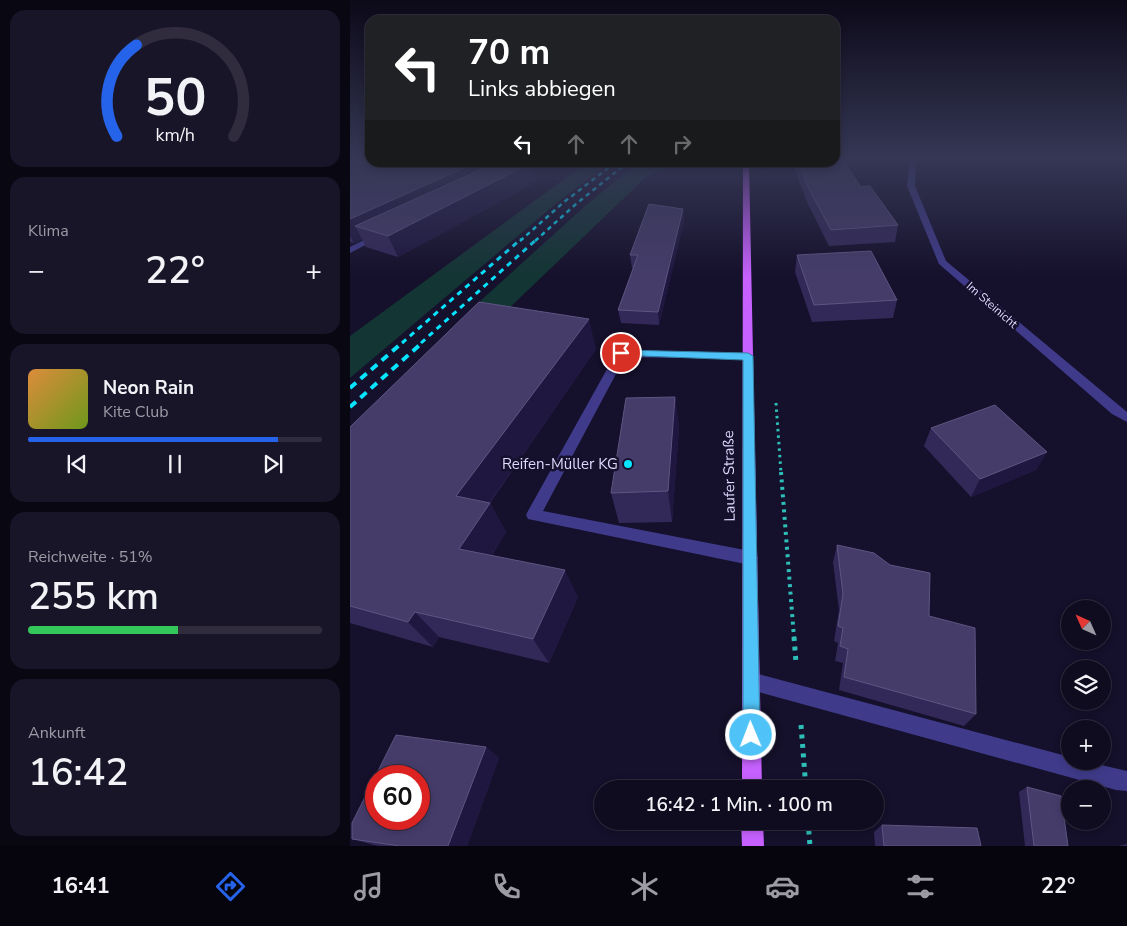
<!DOCTYPE html>
<html lang="de">
<meta charset="utf-8">
<style>
:root{--surface:#100c20;--page:#191529;--text:#f1f3f6;--muted:#9c9ba5;--line:#302c3e;--accent:#2563eb}
body{margin:0;font-family:"Nunito Sans",sans-serif;background:var(--page);color:var(--text);height:100vh;display:flex;flex-direction:column;font-size:19px;white-space:nowrap}
*{box-sizing:border-box;margin:0}
p{font-size:16px;color:var(--muted)}
.icon{flex:none;width:28px;height:28px;fill:none;stroke:currentColor;stroke-width:2;stroke-linecap:round;stroke-linejoin:round}
.map{position:relative;flex:1;overflow:hidden}
.details{display:flex;flex-direction:column;gap:10px;padding:10px;background:#090712;width:350px}
.details>*{flex:none}
.guide{position:absolute;left:15px;top:15px;width:475px;height:152px;border-radius:15px;box-shadow:0 2px 8px #0003,0 0 0 1px var(--line);background:#202124;color:#fff;overflow:hidden}
.needle{width:32px;rotate:315deg}
.fabs{position:absolute;left:711px;top:600px;display:grid;gap:10px}
.fabs a{display:grid;place-items:center;width:50px;height:50px;border-radius:50%;background:var(--surface);box-shadow:0 2px 8px #0003,0 0 0 1px var(--line);font-size:25px}
.speed{position:absolute;left:15px;top:765px;display:flex;gap:10px;font-size:25px;font-weight:700;text-align:center}
.speed>*{display:grid;place-content:center;width:65px;height:65px;border-radius:50%;background:var(--surface);box-shadow:0 2px 8px #0003,0 0 0 1px var(--line);line-height:1}
.speed .limit{border:8px solid #d22;background:#fff;color:#111}
.pin{position:absolute;display:grid;place-items:center;width:42px;height:42px;color:#fff;margin:-21px;border:2px solid #fff;border-radius:50%;box-shadow:0 1px 5px #0007}
.me{position:absolute;width:55px;margin:-28px;rotate:359deg;stroke-linejoin:round;filter:drop-shadow(0 0 4px #0008)}
.turn{display:flex;align-items:center;gap:18px;height:105px;padding:0 20px;font-size:22px}
.turn .icon{width:65px;height:65px;stroke-width:2.5}
.turn b{display:block;font-size:35px;line-height:42px}
.lanes{display:flex;align-items:center;height:48px;padding:0 20px;background:#0003;justify-content:center;gap:25px;direction:ltr}
.lanes .off{opacity:.35}
.big{font-size:38px;font-weight:600;line-height:1.1}
.details .card{flex:1;display:flex;flex-direction:column;justify-content:center;gap:8px;min-width:0;padding:0 18px;border-radius:15px;background:var(--page)}
.details .dial{align-items:center;gap:0}
.dial svg{height:130px;overflow:visible;fill:none;stroke:var(--line);stroke-width:7;stroke-linecap:round;text-anchor:middle}
.dial text{fill:var(--text);stroke:none}
.song{display:flex;align-items:center;gap:15px}
.cover{width:60px;height:60px;border-radius:8px;background:linear-gradient(135deg,hsl(30 70% 55%),hsl(80 70% 35%))}
.played{height:5px;border-radius:2px;background:linear-gradient(90deg,var(--accent) 85%,var(--line) 85%)}
.keys{display:flex;justify-content:space-around;direction:ltr}
.heat{display:flex;justify-content:space-between;align-items:center;font-size:28px;direction:ltr}
.charge{height:8px;border-radius:4px;background:linear-gradient(90deg,#34c759 51%,var(--line) 0)}
.trip{position:absolute;left:244px;top:780px;width:290px;height:50px;border-radius:25px;background:var(--surface);box-shadow:0 2px 8px #0003,0 0 0 1px var(--line);font-weight:600;line-height:50px;text-align:center}
.menu{display:flex;height:80px;justify-content:space-around;align-items:center;background:#06050d;color:var(--muted)}
.menu .icon{width:35px;height:35px}
.menu .selected{color:var(--accent)}
.menu b{font-size:22px;color:var(--text)}
main{display:flex;flex:1;min-height:0}
.map>svg:first-child{display:block}
.green{fill:#133534}
.lines{fill:none;stroke-linecap:round;stroke-linejoin:round}
.path-far2{stroke:#2ebfb8;stroke-width:3;stroke-dasharray:2.5 4;stroke-linecap:butt}
.path-far1{stroke:#2ebfb8;stroke-width:4;stroke-dasharray:3 4.5;stroke-linecap:butt}
.path{stroke:#2ebfb8;stroke-width:5;stroke-dasharray:4 5.5;stroke-linecap:butt}
.lane{fill:#3f3b8a;fill-rule:evenodd}
.street{fill:#3f3b8a;fill-rule:evenodd}
.primary{fill:#c661ff;fill-rule:evenodd}
.rail-far2{stroke:#06e4ff;stroke-width:2.5;stroke-dasharray:4.5 4;stroke-linecap:butt}
.rail-far1{stroke:#06e4ff;stroke-width:3;stroke-dasharray:5.5 5;stroke-linecap:butt}
.rail{stroke:#06e4ff;stroke-width:4;stroke-dasharray:8 6;stroke-linecap:butt}
.wall{fill:#332959}
.shaded-wall{fill:#1f173f}
.building{fill:#453c6a;stroke:#5e5582;fill-rule:evenodd}
.route{fill:#4fc3f7;stroke:#337fa1}
.poi-dot{fill:#06e4ff;stroke:#15102b;stroke-width:2}
.labels{text-anchor:middle;dominant-baseline:central;stroke-width:5;stroke-linejoin:round;paint-order:stroke}
.far-street-label{font-size:12px;fill:#dfdaff;stroke:#15102b}
.poi-label{font-size:15px;fill:#dfdaff;stroke:#15102b;text-anchor:end}
.street-label{font-size:15px;fill:#dfdaff;stroke:#15102b}
</style>
<main>
<section class="details">
<div class="card dial"><svg viewBox="0 0 100 80">
<path d="M14 69A42 42 0 1 1 86 69"/>
<path d="M14 69A42 42 0 0 1 26 13" stroke="#2563eb"/>
<text x="50" y="56" font-size="32" font-weight="700">50</text>
<text x="50" y="72" font-size="11">km/h</text>
</svg></div>
<div class="card"><p>Klima</p>
<div class="heat"><a>−</a><b class="big">22°</b><a>+</a></div>
</div>
<div class="card">
<div class="song"><i class="cover"></i><div><b>Neon Rain</b><p>Kite Club</p></div></div>
<div class="played"></div>
<div class="keys"><svg class="icon" aria-label="previous" viewBox="0 0 24 24"><path d="M18 5L8 12l10 7zM5 5v14"/></svg><svg class="icon" aria-label="pause" viewBox="0 0 24 24"><path d="M8 5v14M16 5v14"/></svg><svg class="icon" aria-label="next" viewBox="0 0 24 24"><path d="M6 5l10 7-10 7zM19 5v14"/></svg></div>
</div>
<div class="card"><p>Reichweite · 51%</p><b class="big">255 km</b><div class="charge"></div></div>
<div class="card"><p>Ankunft</p><b class="big">16:42</b></div>
</section>
<div class="map">
<svg width="777" height="846" viewBox="0 0 777 846">
<rect width="100%" height="100%" fill="#15102b"/>
<g class="green">
<polygon points="236,163 259,163 208,202 0,378 0,336"/>
<polygon points="287,163 325,163 296,177 149,318 117,313 235,206"/>
</g>
<g class="lines">
<polyline class="path-far2" points="426,403 431,473"/>
<polyline class="path-far1" points="431,472 444,638"/>
<g class="path">
<polyline points="444,637 446,663"/>
<polyline points="451,725 456,789"/>
<polyline points="458,821 460,846"/>
</g>
<g class="lane">
<polygon points="271,350 398,353 404,356 398,359 275,357 193,511 400,551 405,553 408,558 405,563 400,565 178,519 176,515 178,511 266,353"/>
<polygon points="401,672 720,757 720,761 734,761 777,771 777,791 766,790 401,690 395,687 392,681 395,675"/>
</g>
<g class="street">
<polygon points="560,159 566,159 565,186 596,261 777,412 777,422 762,414 589,264 557,186"/>
<polygon points="26,234 33,236 0,253 0,247"/>
</g>
<g class="primary">
<polygon points="393,162 399,162 412,789 392,789"/>
<polygon points="391,821 413,821 414,846 392,846"/>
</g>
<g class="rail-far2">
<polyline points="170,241 214,202 266,162"/>
<polyline points="185,241 226,204 278,162"/>
</g>
<g class="rail-far1">
<polyline points="52,343 171,239"/>
<polyline points="71,343 187,239"/>
</g>
<g class="rail">
<polyline points="0,388 53,342"/>
<polyline points="0,407 73,342"/>
</g>
</g>
<g class="wall">
<polygon points="0,159 181,163 186,182 48,257 16,247 12,239 4,243 0,242"/>
<polygon points="442,162 485,162 511,187 548,225 545,242 479,246 457,202"/>
<polygon points="333,209 334,221 309,325 271,323 268,310 284,268 282,268 280,255"/>
<polygon points="447,255 547,300 543,318 462,322 445,272"/>
<polygon points="246,349 140,503 156,532 142,555 228,597 199,663 89,637 83,647 0,623 0,427"/>
<polygon points="325,397 329,428 322,522 269,523 261,493"/>
<polygon points="581,428 697,452 686,470 621,497 574,446"/>
<polygon points="487,545 579,616 626,714 614,726 489,690 493,663 485,661 488,643 484,641 489,610 483,562"/>
<polygon points="136,747 149,758 117,846 30,846 24,845 2,839"/>
<polygon points="677,787 718,846 675,846 669,792"/>
<polygon points="532,825 631,846 525,846 524,832"/>
<polygon points="777,844 777,846 768,846"/>
</g>
<g class="shaded-wall">
<polygon points="181,163 186,182 48,257 38,236"/>
<polygon points="123,164 129,182 5,226 12,239 4,243 0,236 0,219"/>
<polygon points="333,209 334,221 309,325 308,312"/>
<polygon points="239,319 246,349 124,525 106,496"/>
<polygon points="325,397 329,428 322,522 318,491"/>
<polygon points="697,452 686,470 621,497 630,479"/>
<polygon points="140,503 156,532 128,576 109,549"/>
<polygon points="215,570 228,597 199,663 183,639"/>
<polygon points="65,612 89,637 83,647 58,622"/>
<polygon points="136,747 149,758 117,846 98,846"/>
</g>
<g class="building">
<polygon points="0,159 20,159 20,162 181,163 38,236 5,226 132,169 132,166 123,164 0,219"/>
<polygon points="485,159 492,159 511,187 520,186 548,225 481,230 458,187 449,162 485,162"/>
<polygon points="299,204 333,209 308,312 268,310 288,255 280,255"/>
<polygon points="521,251 547,300 464,305 447,255"/>
<polygon points="129,302 239,319 106,496 140,503 109,549 215,570 183,639 65,612 58,622 0,606 0,427"/>
<polygon points="325,397 318,491 261,493 276,398"/>
<polygon points="645,405 697,452 630,479 581,428"/>
<polygon points="487,545 524,553 540,565 580,573 579,616 625,628 626,714 494,677 498,649 490,646 493,628 488,626 493,594"/>
<path d="M46 735 136 747 98 846H50L2 839V823ZM26 776H69V819H26Z"/>
<polygon points="677,787 711,796 718,846 684,846"/>
<polygon points="532,825 627,828 631,846 534,846"/>
</g>
<linearGradient id="sky" x2="0" y2="1"><stop stop-color="#0c0918"/><stop offset="0.57" stop-color="#353755"/><stop offset="1" stop-color="#353755" stop-opacity="0"/></linearGradient>
<rect width="777" height="277" fill="url(#sky)"/>
<polygon class="route" points="271,350 398,353 403,356 410,735 408,741 401,744 395,741 393,735 393,360 267,355 266,353"/>
<circle class="poi-dot" cx="278" cy="464" r="5"/>
<g class="labels">
<g class="far-street-label">
<text transform="translate(642 305) rotate(41)">Im Steinicht</text>
</g>
<g class="poi-label">
<text x="268" y="464">Reifen-Müller KG</text>
</g>
<g class="street-label">
<text transform="translate(379 476) rotate(-91)">Laufer Straße</text>
</g>
</g>
</svg>
<div class="fabs">
<a><svg class="needle" viewBox="-14 -14 28 28"><path d="M0-13l5 13h-10z" fill="#e53935"/><path d="M0 13l5-13h-10z" fill="#9c9ba5"/></svg></a>
<a><svg class="icon" aria-label="layers" viewBox="0 0 24 24"><path d="M12 4l9 5-9 5-9-5zM3 14l9 5 9-5"/></svg></a>
<a>+</a>
<a>−</a>
</div>
<div class="speed"><div class="limit">60</div></div>
<div class="pin" style="left:271px;top:353px;background:#d93025"><svg class="icon" aria-label="arrive" viewBox="0 0 24 24"><path d="M6 21V4h12l-3 4 3 4H6"/></svg></div>
<svg class="me" style="left:401px;top:735px" viewBox="-20 -20 40 40"><circle r="17" fill="#4fc3f7" stroke="#fff" stroke-width="3"/><path d="M0-11L8 9 0 5-8 9z" fill="#fff"/></svg>
<div class="trip">16:42 · 1 Min. · 100 m</div>
<div class="guide">
<div class="turn"><svg class="icon" aria-label="left" viewBox="0 0 24 24"><path d="M17 20v-9H6M10 6l-5 5 5 5"/></svg><div><b>70 m</b>Links abbiegen</div></div>
<div class="lanes"><svg class="icon" aria-label="left" viewBox="0 0 24 24"><path d="M17 20v-9H6M10 6l-5 5 5 5"/></svg><svg class="icon off" aria-label="ahead" viewBox="0 0 24 24"><path d="M12 20V5M6 11l6-6 6 6"/></svg><svg class="icon off" aria-label="ahead" viewBox="0 0 24 24"><path d="M12 20V5M6 11l6-6 6 6"/></svg><svg class="icon off" aria-label="right" viewBox="0 0 24 24"><path d="M7 20v-9h11M14 6l5 5-5 5"/></svg></div>
</div>
</div>
</main>
<nav class="menu">
<b>16:41</b>
<svg class="icon selected" aria-label="directions" viewBox="0 0 24 24"><path d="M12 3l9 9-9 9-9-9zM9 14v-3h6M13 9l2 2-2 2"/></svg>
<svg class="icon" aria-label="music" viewBox="0 0 24 24"><path d="M9 18V5l10-2v13"/><circle cx="6" cy="18" r="3"/><circle cx="16" cy="16" r="3"/></svg>
<svg class="icon" aria-label="phone" viewBox="0 0 24 24"><path d="M5 4h4l2 5-3 2q2 4 5 5l2-3 5 2v4C11 20 4 13 5 4z"/></svg>
<svg class="icon" aria-label="climate" viewBox="0 0 24 24"><path d="M12 3v18M4 7l16 10M4 17L20 7"/></svg>
<svg class="icon" aria-label="car" viewBox="0 0 24 24"><path d="M5 17H2v-5l4-1 3-4h7l3 4 3 1v5h-3M9 17h6M6 11h13"/><circle cx="7" cy="17" r="2"/><circle cx="17" cy="17" r="2"/></svg>
<svg class="icon" aria-label="filters" viewBox="0 0 24 24"><path d="M4 7h16M4 17h16"/><circle cx="9" cy="7" r="2"/><circle cx="15" cy="17" r="2"/></svg>
<b>22°</b>
</nav>
